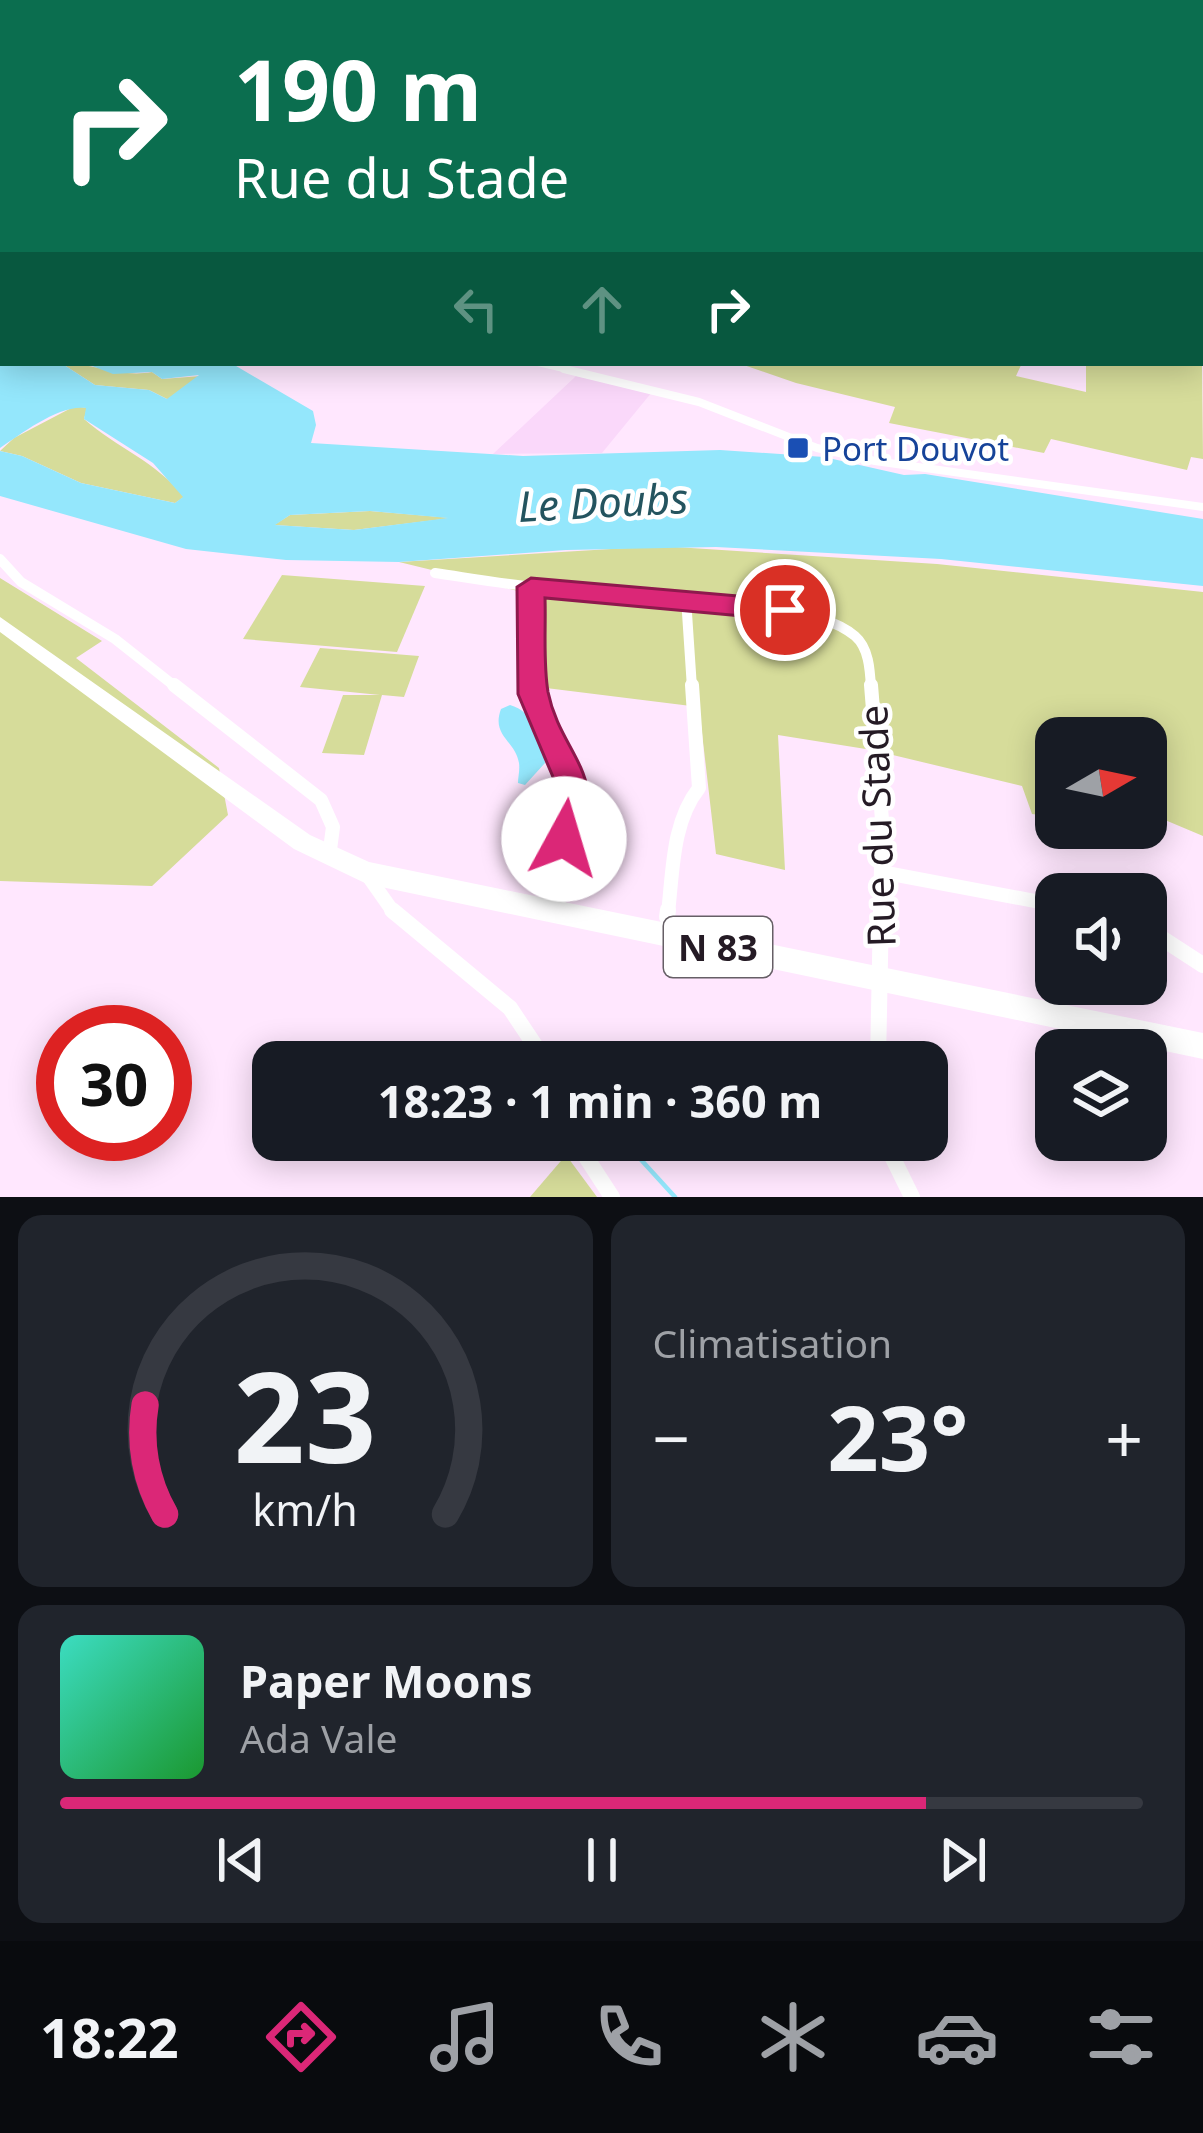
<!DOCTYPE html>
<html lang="fr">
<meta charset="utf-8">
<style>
:root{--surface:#171b24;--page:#20242c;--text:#f1f3f6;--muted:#9ea1a6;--line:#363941;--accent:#db2777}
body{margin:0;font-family:"Noto Sans",sans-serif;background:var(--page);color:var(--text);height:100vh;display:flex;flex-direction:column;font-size:45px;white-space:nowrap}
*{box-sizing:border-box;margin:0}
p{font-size:39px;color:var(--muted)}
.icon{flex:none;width:66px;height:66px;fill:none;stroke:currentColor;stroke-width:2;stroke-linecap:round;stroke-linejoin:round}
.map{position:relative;height:1197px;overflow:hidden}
.drawer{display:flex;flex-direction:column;gap:18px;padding:18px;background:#0d0f14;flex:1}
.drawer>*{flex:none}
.top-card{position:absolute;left:0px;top:0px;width:1203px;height:366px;box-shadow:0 6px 30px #0003;background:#0b6e4f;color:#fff;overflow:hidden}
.needle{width:78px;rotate:81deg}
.controls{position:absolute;left:1035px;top:717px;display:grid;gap:24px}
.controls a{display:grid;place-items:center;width:132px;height:132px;border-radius:24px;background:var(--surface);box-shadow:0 6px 30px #0003;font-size:60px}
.speed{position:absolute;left:36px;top:1005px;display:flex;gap:24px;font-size:60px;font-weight:700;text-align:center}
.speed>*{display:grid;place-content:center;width:156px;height:156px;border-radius:50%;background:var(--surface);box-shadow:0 6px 30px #0003;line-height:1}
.speed .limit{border:18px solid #d22;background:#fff;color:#111}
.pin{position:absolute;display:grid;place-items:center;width:102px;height:102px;color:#fff;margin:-51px;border:6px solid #fff;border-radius:50%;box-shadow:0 3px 12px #0007}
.me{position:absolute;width:132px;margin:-66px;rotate:6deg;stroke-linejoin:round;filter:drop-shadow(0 0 9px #0008)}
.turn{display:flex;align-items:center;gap:42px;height:252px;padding:0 36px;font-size:54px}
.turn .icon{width:156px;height:156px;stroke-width:2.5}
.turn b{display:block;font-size:84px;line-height:102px}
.lanes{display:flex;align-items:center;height:114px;padding:0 36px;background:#0003;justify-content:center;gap:60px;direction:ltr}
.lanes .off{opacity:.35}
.big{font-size:90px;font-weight:700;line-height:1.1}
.drawer .widget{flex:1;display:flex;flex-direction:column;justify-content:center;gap:18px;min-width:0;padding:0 42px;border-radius:24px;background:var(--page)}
.drawer .dial{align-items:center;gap:0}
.dial svg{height:312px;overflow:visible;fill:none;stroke:var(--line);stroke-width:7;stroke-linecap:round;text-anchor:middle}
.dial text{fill:var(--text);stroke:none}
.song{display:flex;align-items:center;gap:36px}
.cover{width:144px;height:144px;border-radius:18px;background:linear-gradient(135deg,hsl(170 70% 55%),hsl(130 70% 35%))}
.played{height:12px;border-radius:6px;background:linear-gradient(90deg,var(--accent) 80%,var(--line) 80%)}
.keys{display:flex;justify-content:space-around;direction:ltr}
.heat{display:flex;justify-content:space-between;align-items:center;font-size:66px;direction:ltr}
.drawer .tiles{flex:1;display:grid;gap:18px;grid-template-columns:1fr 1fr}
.widget:last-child{grid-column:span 2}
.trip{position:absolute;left:252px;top:1041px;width:696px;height:120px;border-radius:24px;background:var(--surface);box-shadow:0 6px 30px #0003;font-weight:700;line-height:120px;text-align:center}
.dock{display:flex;height:192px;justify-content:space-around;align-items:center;background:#090b0e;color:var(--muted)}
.dock .icon{width:84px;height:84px}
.dock .selected{color:var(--accent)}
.dock b{font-size:54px;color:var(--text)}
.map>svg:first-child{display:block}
.built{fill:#fad8fa}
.green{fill:#d6dc9a}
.water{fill:#94e7fc;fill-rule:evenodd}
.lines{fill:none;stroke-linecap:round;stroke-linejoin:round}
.stream{stroke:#94e7fc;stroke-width:4.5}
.minor-far5{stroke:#fff;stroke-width:4.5}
.minor-far4{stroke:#fff;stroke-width:6}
.minor-far3{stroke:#fff;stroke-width:8}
.minor-far2{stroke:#fff;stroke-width:10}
.minor-far1{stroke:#fff;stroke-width:14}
.minor{stroke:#fff;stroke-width:16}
.primary{fill:#fff;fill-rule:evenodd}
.route{fill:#db2777;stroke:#8e194d;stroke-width:3}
.transit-dot{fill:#1a4fb4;stroke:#fff;stroke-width:4.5}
.labels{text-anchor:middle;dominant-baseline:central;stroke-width:9;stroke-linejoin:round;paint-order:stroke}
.far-transit-label{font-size:33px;fill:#164399;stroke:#fff;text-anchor:start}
.shield{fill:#fff;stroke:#665f66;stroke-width:3}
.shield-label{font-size:36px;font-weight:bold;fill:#251b25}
.street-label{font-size:39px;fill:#251b25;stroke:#fff}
.water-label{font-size:42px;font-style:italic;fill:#24545f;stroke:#fff}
</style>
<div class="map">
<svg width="1203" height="1197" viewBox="0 0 1203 1197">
<rect width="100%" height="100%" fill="#ffe7fe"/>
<polygon class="built" points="576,376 652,392 602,453 493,454"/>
<g class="green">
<polygon points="1200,176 1203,459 1191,457 1187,470 1051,439 1044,453 889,423 895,407 796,383 738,363 1022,363 1016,376 1086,392 1086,366 1078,363 1200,363"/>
<path d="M61 363C94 363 120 378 152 372L162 379 201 376 176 398 167 399 149 390 95 385Z"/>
<path d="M75 406 87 408 84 419C117 448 157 462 184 497L175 503 81 483 22 456 0 451 14 438Z"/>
<polygon points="370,511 452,518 354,530 274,525 290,515"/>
<polygon points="660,546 937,564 1203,592 1203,836 1146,812 1146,738 1056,738 1056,817 1032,814 1022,786 872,750 778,735 785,870 716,854 699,707 538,687 535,606 518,591 399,562"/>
<polygon points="282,575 425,586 397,652 243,639"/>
<polygon points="0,578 102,641 76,658 219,768 228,815 152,886 0,881"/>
<polygon points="320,648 419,656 404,697 382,695 364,755 322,753 343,695 380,695 300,687"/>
<polygon points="566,1155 597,1197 530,1197"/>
</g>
<g class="water">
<path d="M0 282 3 363H61L95 385 149 390 167 399 199 375 162 379 152 372 113 374 87 364 231 363 313 411 316 425 311 443 523 456 720 450 824 457 904 475 925 474 1203 519V586L941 559 716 547 566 550 399 562 286 560 186 549 0 496V451L22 456 81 483 175 503 183 497 153 463 84 419 86 408C60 404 22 433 0 448ZM370 511 448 518 354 530 275 525 290 515Z"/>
<path d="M510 705C533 711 544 740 545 763L525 785 518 783C518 777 520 770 519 763 515 740 491 736 501 709Z"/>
</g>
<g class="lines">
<polyline class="stream" points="623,1140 675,1197"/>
<polyline class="minor-far5" points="1203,257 1203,263"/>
<polyline class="minor-far4" points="538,363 576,372"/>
<polyline class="minor-far3" points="564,369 699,402 817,448 875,461 1203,507"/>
<g class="minor-far2">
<polyline points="0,559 21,582 115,639 177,688"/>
<path d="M435 573C469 578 502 584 536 587 610 594 801 591 855 636 869 648 870 670 871 688"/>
<polyline points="531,587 533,688"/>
<polyline points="686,598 692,688"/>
</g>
<g class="minor-far1">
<polyline points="174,685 321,800 333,827 329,857"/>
<path d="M532 685C551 767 588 776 551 866L560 894 557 911"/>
<polyline points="871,685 882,820 880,913"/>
<polyline points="881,872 1056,905"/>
<polyline points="368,876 394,913"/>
<path d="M668 913C673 871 672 822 699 788L692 685"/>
</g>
<g class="minor">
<polyline points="392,910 510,1008 546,1062"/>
<polyline points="667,917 668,910"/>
<polyline points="1146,928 1203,965"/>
<polyline points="878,1062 881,910"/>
<polyline points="575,1140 612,1197"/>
<polyline points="884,1140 912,1197"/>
</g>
<polygon class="primary" points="0,617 310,835 369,862 1203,1033 1203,1059 367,884 294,849 0,632"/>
</g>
<linearGradient id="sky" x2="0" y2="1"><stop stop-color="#86c8f0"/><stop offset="0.51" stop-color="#fff4ff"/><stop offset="1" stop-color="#fff4ff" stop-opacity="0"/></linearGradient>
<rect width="1203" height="344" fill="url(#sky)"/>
<path class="route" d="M531 578 785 600 799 610 785 620 545 598C546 628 543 662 548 692 561 756 611 773 577 851L564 856 551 851 546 839 555 795 553 777 518 694 517 587Z"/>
<rect class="transit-dot" x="786" y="436" width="24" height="24" rx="6"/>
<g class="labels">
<g class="far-transit-label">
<text x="822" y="448">Port Douvot</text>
</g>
<rect class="shield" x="664" y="917" width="108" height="60" rx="9"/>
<g class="shield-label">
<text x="718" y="947">N 83</text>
</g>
<g class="street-label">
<text transform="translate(876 826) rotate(-92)">Rue du Stade</text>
</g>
<g class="water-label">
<text transform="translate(603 501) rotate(-3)">Le Doubs</text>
</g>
</g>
</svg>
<div class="controls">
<a><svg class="needle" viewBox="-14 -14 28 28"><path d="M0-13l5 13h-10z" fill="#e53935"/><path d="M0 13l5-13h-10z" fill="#9ea1a6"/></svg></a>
<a><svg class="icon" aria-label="sound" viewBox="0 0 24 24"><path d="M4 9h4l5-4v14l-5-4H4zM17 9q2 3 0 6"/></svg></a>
<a><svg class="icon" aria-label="layers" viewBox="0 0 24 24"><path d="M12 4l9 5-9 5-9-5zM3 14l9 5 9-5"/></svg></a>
</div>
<div class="speed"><div class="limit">30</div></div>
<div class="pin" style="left:785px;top:610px;background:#d93025"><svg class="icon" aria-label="arrive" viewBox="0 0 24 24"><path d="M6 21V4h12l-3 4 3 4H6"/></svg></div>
<svg class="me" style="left:564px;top:839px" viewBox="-20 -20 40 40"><circle r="19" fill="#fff"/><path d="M0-13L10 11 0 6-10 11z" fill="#db2777"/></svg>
<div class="trip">18:23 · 1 min · 360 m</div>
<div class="top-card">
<div class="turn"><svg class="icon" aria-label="right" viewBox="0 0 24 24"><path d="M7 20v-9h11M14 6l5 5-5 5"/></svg><div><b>190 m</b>Rue du Stade</div></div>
<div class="lanes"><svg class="icon off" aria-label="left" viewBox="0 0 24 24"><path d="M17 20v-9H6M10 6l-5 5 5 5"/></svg><svg class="icon off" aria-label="ahead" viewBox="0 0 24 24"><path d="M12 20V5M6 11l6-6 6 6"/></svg><svg class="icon" aria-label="right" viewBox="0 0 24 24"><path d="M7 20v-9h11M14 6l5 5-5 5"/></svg></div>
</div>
</div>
<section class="drawer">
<div class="tiles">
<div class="widget dial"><svg viewBox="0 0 100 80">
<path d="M14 69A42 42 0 1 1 86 69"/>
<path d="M14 69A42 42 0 0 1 9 41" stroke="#db2777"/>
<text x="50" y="56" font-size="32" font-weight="700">23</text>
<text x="50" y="72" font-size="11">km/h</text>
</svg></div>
<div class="widget"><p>Climatisation</p>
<div class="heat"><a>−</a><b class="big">23°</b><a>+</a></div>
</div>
<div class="widget">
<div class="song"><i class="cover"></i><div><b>Paper Moons</b><p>Ada Vale</p></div></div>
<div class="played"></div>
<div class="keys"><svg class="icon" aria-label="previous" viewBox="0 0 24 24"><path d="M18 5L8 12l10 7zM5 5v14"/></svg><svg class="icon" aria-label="pause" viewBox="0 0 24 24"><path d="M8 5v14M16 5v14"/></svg><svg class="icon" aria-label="next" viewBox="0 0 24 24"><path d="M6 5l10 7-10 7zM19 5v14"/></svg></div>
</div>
</div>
</section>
<nav class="dock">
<b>18:22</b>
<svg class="icon selected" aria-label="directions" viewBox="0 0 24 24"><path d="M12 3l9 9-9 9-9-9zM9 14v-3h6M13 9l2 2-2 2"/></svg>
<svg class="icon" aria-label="music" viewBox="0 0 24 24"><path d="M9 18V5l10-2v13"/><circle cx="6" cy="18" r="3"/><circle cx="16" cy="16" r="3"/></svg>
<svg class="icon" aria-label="phone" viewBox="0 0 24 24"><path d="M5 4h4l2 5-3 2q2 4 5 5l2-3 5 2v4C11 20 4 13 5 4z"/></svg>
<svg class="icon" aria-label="climate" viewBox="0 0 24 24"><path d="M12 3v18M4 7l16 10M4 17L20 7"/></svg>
<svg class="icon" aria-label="car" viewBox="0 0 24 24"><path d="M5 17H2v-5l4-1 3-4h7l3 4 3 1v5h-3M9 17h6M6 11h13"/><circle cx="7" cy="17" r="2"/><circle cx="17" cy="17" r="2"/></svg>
<svg class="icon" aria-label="filters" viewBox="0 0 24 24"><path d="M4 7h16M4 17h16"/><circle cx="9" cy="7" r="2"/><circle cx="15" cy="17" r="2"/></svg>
</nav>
